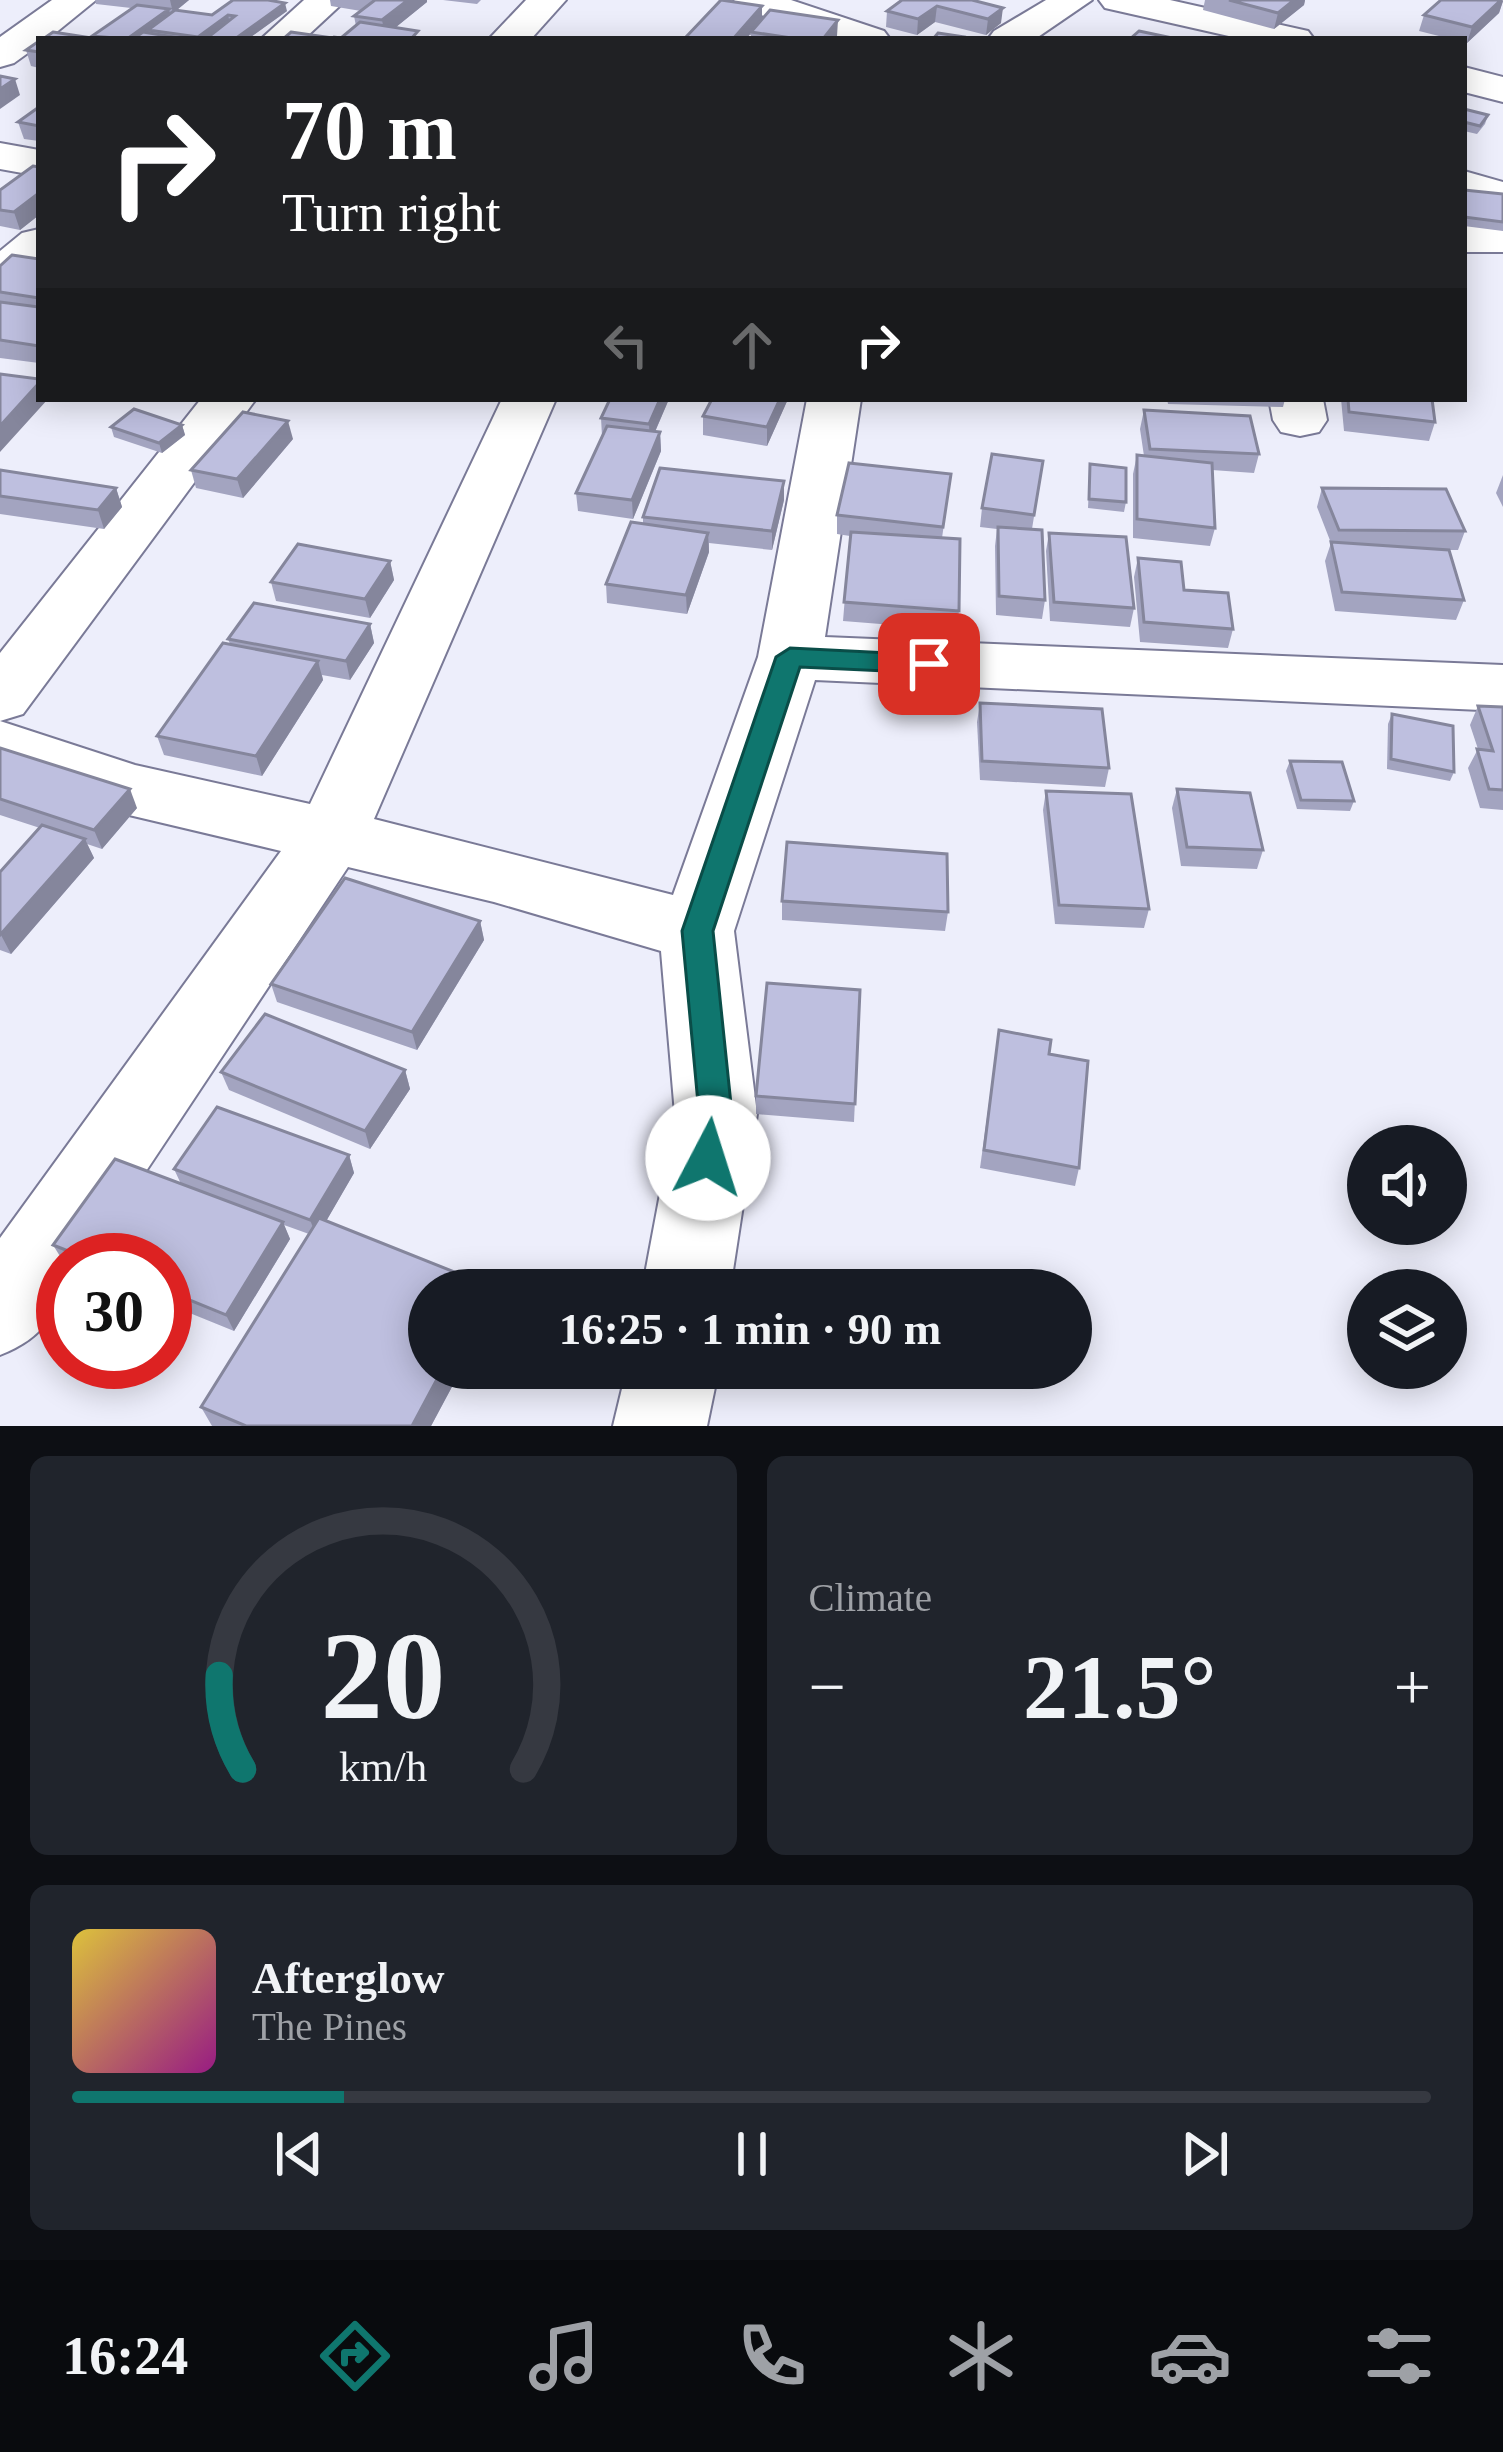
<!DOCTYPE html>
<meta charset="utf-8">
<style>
:root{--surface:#171b24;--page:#20242c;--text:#f1f3f6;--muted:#9ea1a6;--line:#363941;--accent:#0f766e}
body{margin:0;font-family:Georgia,serif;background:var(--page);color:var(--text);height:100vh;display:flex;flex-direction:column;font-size:45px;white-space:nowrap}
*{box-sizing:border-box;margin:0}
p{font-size:39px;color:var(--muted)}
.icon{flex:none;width:66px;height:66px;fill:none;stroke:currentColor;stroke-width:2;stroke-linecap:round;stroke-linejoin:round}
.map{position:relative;height:1426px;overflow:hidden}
.panel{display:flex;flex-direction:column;gap:30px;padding:30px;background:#0d0f14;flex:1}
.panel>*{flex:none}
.banner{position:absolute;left:36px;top:36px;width:1431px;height:366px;border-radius:0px;box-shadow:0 6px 30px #0003;background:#202124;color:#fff;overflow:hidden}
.buttons{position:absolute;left:1347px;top:1125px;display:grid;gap:24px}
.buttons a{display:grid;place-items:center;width:120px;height:120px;border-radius:50%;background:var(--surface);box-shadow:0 6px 30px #0003;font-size:60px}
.speed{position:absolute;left:36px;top:1233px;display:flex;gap:24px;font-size:60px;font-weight:700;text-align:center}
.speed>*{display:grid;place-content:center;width:156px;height:156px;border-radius:50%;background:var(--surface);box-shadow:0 6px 30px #0003;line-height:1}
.speed .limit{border:18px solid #d22;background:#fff;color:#111}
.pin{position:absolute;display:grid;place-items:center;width:102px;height:102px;color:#fff;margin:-51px;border-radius:24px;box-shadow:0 6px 18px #0006}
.me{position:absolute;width:132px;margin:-66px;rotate:5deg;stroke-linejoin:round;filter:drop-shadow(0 0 9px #0008)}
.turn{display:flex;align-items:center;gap:42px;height:252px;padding:0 48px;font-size:54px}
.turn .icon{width:156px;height:156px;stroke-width:2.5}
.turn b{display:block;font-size:84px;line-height:102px}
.lanes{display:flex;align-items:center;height:114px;padding:0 48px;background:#0003;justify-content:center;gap:60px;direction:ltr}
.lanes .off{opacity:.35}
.big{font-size:90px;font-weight:800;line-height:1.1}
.panel .card{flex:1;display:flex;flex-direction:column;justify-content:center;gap:18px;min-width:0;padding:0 42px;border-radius:18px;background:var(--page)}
.panel .dial{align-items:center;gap:0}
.dial svg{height:312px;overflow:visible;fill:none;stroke:var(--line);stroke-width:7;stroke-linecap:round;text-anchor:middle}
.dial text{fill:var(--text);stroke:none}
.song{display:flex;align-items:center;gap:36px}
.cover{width:144px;height:144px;border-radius:18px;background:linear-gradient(135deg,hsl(50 70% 55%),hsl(310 70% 35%))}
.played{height:12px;border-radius:6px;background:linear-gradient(90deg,var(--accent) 20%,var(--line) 20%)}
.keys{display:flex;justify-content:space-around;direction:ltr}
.heat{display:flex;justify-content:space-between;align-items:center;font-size:66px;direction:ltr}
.panel .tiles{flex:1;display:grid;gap:30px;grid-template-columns:1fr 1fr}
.card:last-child{grid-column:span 2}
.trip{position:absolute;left:408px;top:1269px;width:684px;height:120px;border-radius:60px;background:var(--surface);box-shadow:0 6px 30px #0003;font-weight:800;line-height:120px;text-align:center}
.tab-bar{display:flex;height:192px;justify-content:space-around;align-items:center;background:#090b0e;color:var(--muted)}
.tab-bar .icon{width:84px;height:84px}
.tab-bar .active{color:var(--accent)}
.tab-bar b{font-size:54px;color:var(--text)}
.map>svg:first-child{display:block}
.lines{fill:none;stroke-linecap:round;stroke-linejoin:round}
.minor-casing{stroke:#7a7a97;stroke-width:4}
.minor{fill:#fff;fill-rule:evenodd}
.wall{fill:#a3a4c0}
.shaded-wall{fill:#85869c}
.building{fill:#bebfdf;stroke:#85869c;stroke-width:3}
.route{fill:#0f766e;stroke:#0a4d48;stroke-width:3}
</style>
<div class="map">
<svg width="1503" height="1426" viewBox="0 0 1503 1426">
<rect width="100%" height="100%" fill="#edeefb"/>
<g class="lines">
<defs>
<g id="minor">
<polygon points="52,0 96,0 48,39 39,39 39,45 14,63 0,67 0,37"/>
<polygon points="304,0 346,0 304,39 261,39"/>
<polygon points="526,0 566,0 531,39 489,39"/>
<polygon points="734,0 791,0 884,31 890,39 832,39 740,8"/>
<polygon points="1046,0 1092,0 1035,39 988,39 994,31"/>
<polygon points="1099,0 1170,0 1308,31 1314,39 1242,39 1105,8"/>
<polygon points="1464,67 1503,77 1503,102 1464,92"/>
<polygon points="0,143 39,150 39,176 0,169"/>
<polygon points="1464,171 1503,182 1503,210 1464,199"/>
<rect x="1464" y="224" width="39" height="28"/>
<polygon points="39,229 39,267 17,286 0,291 0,251 22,233"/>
<path d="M201 399H256L23 714 0 721 135 765 310 804 502 399H556L374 819 673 895 758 657 807 399H861L825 637 1503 665V711L815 680 734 931 757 1114 730 1290H642L675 1114 661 951 494 902 348 867 87 1260H63C63 1309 46 1337 0 1355V1238L281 851 129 815 0 770V653Z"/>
<polygon points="1269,399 1323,399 1327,420 1319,432 1300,436 1281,432 1273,420"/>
<polygon points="627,1368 719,1368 707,1426 613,1426"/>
</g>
</defs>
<use href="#minor" class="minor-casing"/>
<use href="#minor" class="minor"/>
</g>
<g class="wall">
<polygon points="95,0 189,0 177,10 212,15 287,11 248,39 43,39 92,38 92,36 131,8 96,4"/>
<polygon points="330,0 427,0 427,2 396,27 356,26 354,16 361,11 331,6"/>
<polygon points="443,0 481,0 477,4"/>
<polygon points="972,0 1001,23 986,35 935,22 917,35 886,27 887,11"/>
<polygon points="1205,0 1305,0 1304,5 1274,29 1203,10"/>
<polygon points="1441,0 1503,1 1499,13 1467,43 1464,42 1464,39 1451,39 1419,31 1424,15"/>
<polygon points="762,19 837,37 847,39 751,39 751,35 685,39"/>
<polygon points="26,50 39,52 39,68 31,66"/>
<polygon points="39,107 39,141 24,139 18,122"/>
<polygon points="1464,109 1488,115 1485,124 1477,134 1464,131"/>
<polygon points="39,167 39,215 20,230 0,226 0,190"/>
<polygon points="1464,190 1503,194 1503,231 1464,226"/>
<polygon points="39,259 39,363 0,358 0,266"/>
<polygon points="669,399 655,432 660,432 661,451 633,519 578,511 576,493 602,436 601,418"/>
<polygon points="788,399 767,446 703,435 703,416"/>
<polygon points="1167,399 1285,399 1283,407 1168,404"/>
<polygon points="1341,399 1432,399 1435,422 1429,441 1344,431"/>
<polygon points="1144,410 1259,454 1254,473 1212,470 1215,528 1210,546 1133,538 1133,474 1137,455 1144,456 1140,429"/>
<polygon points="182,425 185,435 162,453 114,437 111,427"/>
<polygon points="293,439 243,498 196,488 191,470"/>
<polygon points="1043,461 1032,529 1045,600 1042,619 996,615 995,546 997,529 980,527 982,508"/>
<polygon points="1090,464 1126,502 1124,512 1088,508"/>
<polygon points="0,470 116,488 122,507 104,529 0,514"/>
<polygon points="951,474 942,538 959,611 956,630 843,621 850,536 837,534 837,515"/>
<polygon points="1503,475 1503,507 1496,493"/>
<polygon points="784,481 784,500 772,550 709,543 709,552 687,614 607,603 606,584 643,524 643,517"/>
<polygon points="1322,488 1465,531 1458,550 1443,550 1464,600 1456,620 1335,611 1325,561 1331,543 1317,507"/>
<polygon points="1049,533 1134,608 1130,627 1050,621 1046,551"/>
<polygon points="1138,558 1233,629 1228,648 1140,642 1134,577"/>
<polygon points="390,561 394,580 370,618 276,601 271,582"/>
<polygon points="370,624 374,643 350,680 322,675 323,680 262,776 164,755 157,736 230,644 228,639"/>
<polygon points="980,703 1109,768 1105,787 980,780 977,722"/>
<polygon points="1478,706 1503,707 1503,810 1480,808 1468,768 1478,749 1470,725"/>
<polygon points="1392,714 1454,772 1450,781 1387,769 1388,724"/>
<polygon points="0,748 137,808 102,849 87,844 94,858 11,954 0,950 0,872 40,828 0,815"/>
<polygon points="1290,761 1354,801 1350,811 1297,809 1286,771"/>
<polygon points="1177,789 1263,850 1257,869 1181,866 1172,808"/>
<polygon points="1046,791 1149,909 1144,928 1055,924 1043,810"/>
<polygon points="782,901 948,912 945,931 782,920"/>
<polygon points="480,921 484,940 417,1050 277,1002 271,984"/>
<polygon points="860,990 854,1122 756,1114 756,1096"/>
<polygon points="999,1030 1049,1054 1079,1168 1075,1186 980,1168"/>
<polygon points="405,1070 410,1089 370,1149 229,1090 221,1072"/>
<polygon points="349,1155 354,1173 326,1221 487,1285 489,1290 429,1290 462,1368 431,1426 212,1426 201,1407 309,1234 284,1225 290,1239 234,1331 165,1303 165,1260 63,1261 53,1245 181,1184 174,1169"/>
</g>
<g class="shaded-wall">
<polygon points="170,0 189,0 173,13"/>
<polygon points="408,0 427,0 427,2 385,36 382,20"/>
<polygon points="1294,0 1305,0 1304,5 1274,29 1278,13"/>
<polygon points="1501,0 1503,1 1499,13 1467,43 1472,27"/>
<polygon points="285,3 287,11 248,39 235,39"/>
<polygon points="762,6 762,22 751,32 747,39 733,39"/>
<polygon points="937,6 935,22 917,35 918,19"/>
<polygon points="1003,8 1001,23 986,35 988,19"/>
<polygon points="169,9 171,18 148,30 149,33 141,39 127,39"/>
<polygon points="228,15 230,23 207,39 199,39 198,37"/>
<polygon points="838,20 837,36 835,39 823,39"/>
<polygon points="15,79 20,95 0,109 0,89"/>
<polygon points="39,193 39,215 20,230 14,212"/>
<polygon points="39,383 39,399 48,399 0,452 0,426"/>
<polygon points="660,399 669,399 650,443 649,424"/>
<polygon points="780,399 788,399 767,446 767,427"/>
<polygon points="288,421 293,439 243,498 237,479"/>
<polygon points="182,425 185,435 162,453 159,443"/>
<polygon points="660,432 661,451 633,519 632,500"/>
<polygon points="784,481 784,500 772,550 772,531"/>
<polygon points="116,488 122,507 104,529 98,510"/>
<polygon points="708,533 709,552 687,614 686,595"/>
<polygon points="390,561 394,580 370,618 365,599"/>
<polygon points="370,624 374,643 350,680 346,661"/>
<polygon points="318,661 323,680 262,776 256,756"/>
<polygon points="130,789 137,808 102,849 94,830"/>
<polygon points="85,839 94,858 11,954 1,935"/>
<polygon points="480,921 484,940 417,1050 412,1032"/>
<polygon points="405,1070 410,1089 370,1149 365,1131"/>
<polygon points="349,1155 354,1173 317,1237 310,1220"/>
<polygon points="283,1222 290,1239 234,1331 226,1315"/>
<polygon points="443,1368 462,1368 431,1426 412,1426"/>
</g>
<g class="building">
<polygon points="233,0 268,0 285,3 235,39 207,38 235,16 228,15 198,37 148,30 175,10 212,15"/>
<polygon points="375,0 408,0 382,20 354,16"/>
<polygon points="721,0 762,6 733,39 685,38"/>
<polygon points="902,0 972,0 1003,8 988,19 937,6 918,19 887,11"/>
<polygon points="1229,0 1294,0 1278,13"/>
<polygon points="1441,0 1501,0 1472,27 1424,15"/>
<polygon points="137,5 169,9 127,39 92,36"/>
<polygon points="770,10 838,20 823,39 798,39 751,32"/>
<polygon points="360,22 418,31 411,39 332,39 334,37 341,38"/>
<polygon points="1139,31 1177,39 1130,39"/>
<polygon points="53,32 98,39 43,39"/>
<polygon points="143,32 180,38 133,39"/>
<polygon points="291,32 326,37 324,39 283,39"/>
<polygon points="938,33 964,37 963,39 933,39"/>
<polygon points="39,41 39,52 26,50"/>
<polygon points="0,76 15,79 0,89"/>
<polygon points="39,107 39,126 18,122"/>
<polygon points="1464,109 1488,115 1480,126 1464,122"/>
<polygon points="33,166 39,167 39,193 14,212 0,210 0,190"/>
<polygon points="1464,190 1503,194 1503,222 1464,217"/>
<polygon points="12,255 39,259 39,298 0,292 0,266"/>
<polygon points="0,302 39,307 39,346 0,340"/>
<polygon points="0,374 39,379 39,383 0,426"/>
<polygon points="610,399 660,399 649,424 601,418"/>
<polygon points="712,399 780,399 767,427 703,416"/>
<polygon points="1348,399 1432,399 1435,422 1349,412"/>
<polygon points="134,409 182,425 159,443 111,427"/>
<polygon points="1144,410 1250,416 1259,454 1150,449"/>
<polygon points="243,412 288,421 237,479 191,470"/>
<polygon points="607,426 660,432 632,500 576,493"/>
<polygon points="992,454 1043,461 1034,515 982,508"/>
<polygon points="1137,455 1212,463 1215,528 1137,519"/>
<polygon points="849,463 951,474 943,527 837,515"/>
<polygon points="1090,464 1126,468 1126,502 1089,499"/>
<polygon points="660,468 784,481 772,531 643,517"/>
<polygon points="0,470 116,488 98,510 0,496"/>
<polygon points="1322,488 1446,489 1465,531 1339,530"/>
<polygon points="631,522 708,533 686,595 606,584"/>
<polygon points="998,527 1042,530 1045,600 999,596"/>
<polygon points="851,532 960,539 959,611 844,602"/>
<polygon points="1049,533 1126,537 1134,608 1054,602"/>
<polygon points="1331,542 1449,550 1464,600 1342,592"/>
<polygon points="298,544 390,561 365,599 271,582"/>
<polygon points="1138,558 1181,562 1184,590 1228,593 1233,629 1144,622"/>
<polygon points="254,603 370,624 346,661 228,639"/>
<polygon points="223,643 318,661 256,756 157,736"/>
<polygon points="980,703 1102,709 1109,768 982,761"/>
<polygon points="1478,706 1503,707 1503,790 1489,789 1477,749 1493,751"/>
<polygon points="1392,714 1453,726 1454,772 1391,759"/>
<polygon points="0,748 130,789 94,830 0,799"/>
<polygon points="1290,761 1342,762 1354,801 1301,800"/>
<polygon points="1177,789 1250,793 1263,850 1187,847"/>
<polygon points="1046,791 1131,794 1149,909 1059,905"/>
<polygon points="42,825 85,839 0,935 0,872"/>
<polygon points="787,842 947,854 948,912 782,901"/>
<polygon points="345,878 480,921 412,1032 271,984"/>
<polygon points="767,983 860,990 855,1104 756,1096"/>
<polygon points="265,1014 405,1070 365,1131 221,1072"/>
<polygon points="999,1030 1051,1040 1049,1054 1088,1061 1079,1168 984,1150"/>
<polygon points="217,1107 349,1155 310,1220 174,1169"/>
<polygon points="115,1159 283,1222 226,1315 165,1290 165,1260 91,1260 53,1245"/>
<polygon points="319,1218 487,1285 485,1290 429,1290 429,1368 443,1368 412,1426 246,1426 201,1407"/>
</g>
<polygon class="route" points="790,648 929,655 942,664 929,673 800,667 713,931 732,1114 721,1169 708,1174 696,1169 691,1158 699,1114 682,931 776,657"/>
</svg>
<div class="buttons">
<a><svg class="icon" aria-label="sound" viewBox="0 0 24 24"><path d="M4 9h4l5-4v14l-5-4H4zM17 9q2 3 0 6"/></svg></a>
<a><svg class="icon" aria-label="layers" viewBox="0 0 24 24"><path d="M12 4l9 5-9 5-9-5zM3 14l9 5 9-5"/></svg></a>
</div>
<div class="speed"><div class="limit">30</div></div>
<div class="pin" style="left:929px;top:664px;background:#d93025"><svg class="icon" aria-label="arrive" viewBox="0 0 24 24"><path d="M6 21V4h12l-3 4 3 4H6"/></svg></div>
<svg class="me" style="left:708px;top:1158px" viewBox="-20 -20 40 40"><circle r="19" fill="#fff"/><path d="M0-13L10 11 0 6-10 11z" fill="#0f766e"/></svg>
<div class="trip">16:25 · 1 min · 90 m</div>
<div class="banner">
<div class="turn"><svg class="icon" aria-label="right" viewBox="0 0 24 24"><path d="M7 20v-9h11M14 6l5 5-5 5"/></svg><div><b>70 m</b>Turn right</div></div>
<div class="lanes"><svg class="icon off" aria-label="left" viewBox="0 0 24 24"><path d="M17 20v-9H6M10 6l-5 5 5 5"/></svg><svg class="icon off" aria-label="ahead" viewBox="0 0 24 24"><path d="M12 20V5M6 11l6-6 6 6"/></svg><svg class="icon" aria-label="right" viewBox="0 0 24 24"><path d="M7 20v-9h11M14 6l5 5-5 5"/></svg></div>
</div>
</div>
<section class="panel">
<div class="tiles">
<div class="card dial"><svg viewBox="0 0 100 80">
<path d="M14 69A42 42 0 1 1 86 69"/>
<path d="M14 69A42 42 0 0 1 8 45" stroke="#0f766e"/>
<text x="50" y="56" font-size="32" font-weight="700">20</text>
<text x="50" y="72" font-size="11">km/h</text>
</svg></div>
<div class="card"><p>Climate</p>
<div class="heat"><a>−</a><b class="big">21.5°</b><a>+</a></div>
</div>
<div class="card">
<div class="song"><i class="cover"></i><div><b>Afterglow</b><p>The Pines</p></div></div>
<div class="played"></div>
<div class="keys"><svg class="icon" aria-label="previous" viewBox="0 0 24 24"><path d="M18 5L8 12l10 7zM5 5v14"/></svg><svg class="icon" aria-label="pause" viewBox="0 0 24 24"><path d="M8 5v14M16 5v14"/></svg><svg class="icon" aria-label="next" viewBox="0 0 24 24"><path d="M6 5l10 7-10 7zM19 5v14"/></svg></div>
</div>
</div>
</section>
<nav class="tab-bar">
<b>16:24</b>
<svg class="icon active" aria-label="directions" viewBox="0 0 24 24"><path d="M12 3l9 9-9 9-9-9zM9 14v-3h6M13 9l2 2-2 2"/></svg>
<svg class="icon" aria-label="music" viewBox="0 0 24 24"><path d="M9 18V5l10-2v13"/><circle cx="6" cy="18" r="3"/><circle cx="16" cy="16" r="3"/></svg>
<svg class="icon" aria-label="phone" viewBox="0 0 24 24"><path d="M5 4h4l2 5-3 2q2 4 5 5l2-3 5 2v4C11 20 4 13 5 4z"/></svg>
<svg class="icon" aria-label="climate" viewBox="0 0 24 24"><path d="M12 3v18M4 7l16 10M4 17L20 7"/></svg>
<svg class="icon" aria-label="car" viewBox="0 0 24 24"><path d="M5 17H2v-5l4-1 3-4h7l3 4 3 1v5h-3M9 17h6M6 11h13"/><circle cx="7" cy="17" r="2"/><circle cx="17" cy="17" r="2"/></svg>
<svg class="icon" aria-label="filters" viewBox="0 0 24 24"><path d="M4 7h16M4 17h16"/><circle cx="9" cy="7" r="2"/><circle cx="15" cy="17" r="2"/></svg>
</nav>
